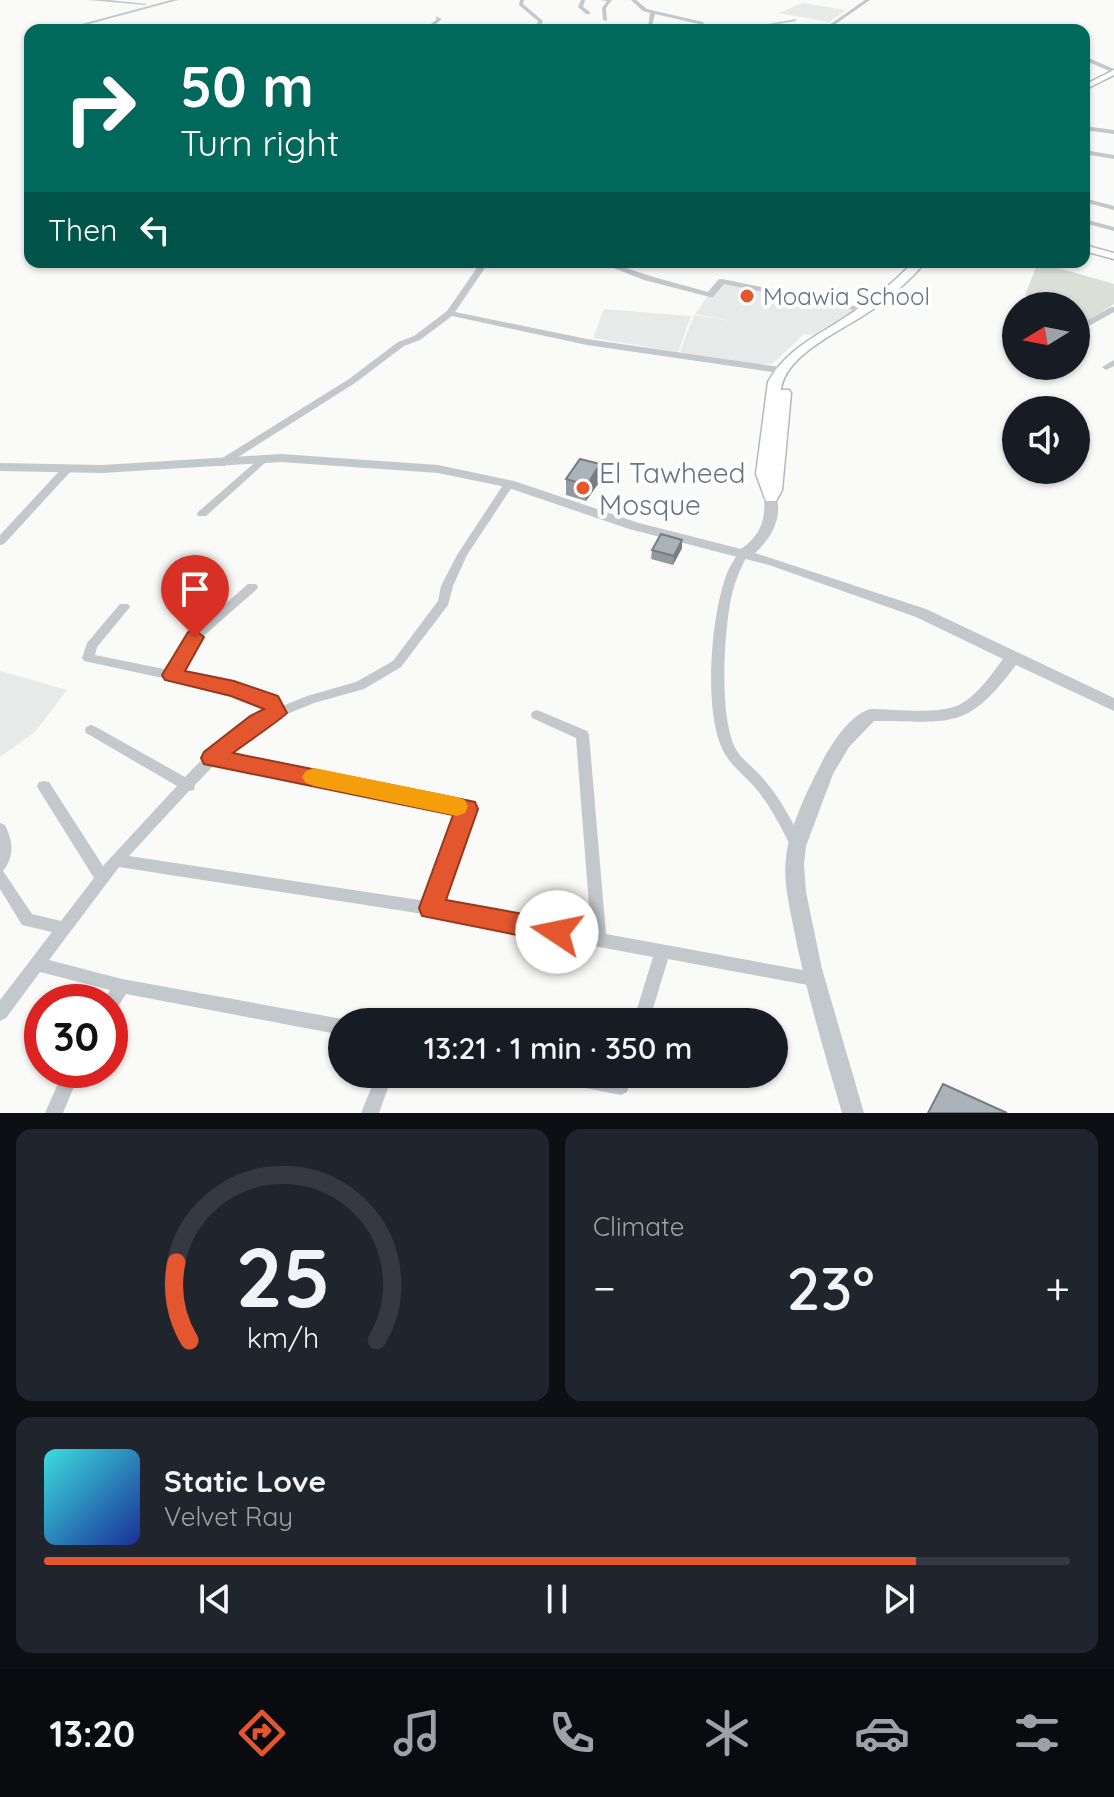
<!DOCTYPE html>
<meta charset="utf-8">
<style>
:root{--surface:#171b24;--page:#20242c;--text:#f1f3f6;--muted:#9ea1a6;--line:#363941;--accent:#e4572e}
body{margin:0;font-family:Quicksand,sans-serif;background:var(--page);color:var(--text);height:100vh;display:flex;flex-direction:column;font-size:30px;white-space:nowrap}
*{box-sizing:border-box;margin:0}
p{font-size:26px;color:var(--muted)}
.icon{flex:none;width:44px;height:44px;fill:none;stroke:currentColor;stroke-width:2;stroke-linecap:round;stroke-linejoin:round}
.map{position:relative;height:1113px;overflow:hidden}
.sheet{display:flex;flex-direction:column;gap:16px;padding:16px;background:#0d0f14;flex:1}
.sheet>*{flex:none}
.guide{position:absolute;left:24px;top:24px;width:1066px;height:244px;border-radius:16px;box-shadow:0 2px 6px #0004;background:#00695c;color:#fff;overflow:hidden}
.needle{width:52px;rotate:260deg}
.buttons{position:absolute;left:1002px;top:292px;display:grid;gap:16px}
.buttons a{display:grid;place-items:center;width:88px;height:88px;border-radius:50%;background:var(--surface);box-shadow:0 2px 6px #0004;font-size:40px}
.speed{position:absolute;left:24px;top:984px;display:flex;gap:16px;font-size:40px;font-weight:700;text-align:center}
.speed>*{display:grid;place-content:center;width:104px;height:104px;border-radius:50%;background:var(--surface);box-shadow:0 2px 6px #0004;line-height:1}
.speed .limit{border:12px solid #d22;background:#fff;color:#111}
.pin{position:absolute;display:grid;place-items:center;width:68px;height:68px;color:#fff;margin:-82px -34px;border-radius:50% 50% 50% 0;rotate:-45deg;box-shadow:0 0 8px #0007}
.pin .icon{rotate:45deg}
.me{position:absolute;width:88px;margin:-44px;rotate:281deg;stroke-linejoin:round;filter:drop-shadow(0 0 6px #0008)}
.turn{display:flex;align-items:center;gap:28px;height:168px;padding:0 24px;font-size:36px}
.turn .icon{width:104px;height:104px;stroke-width:2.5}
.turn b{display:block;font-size:56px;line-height:68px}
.then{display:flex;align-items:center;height:76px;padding:0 24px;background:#0003;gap:16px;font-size:30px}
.big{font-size:60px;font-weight:600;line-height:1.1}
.sheet .card{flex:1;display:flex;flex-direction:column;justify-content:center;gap:12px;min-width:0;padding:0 28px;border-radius:16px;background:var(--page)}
.sheet .dial{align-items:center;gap:0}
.dial svg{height:208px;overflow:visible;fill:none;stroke:var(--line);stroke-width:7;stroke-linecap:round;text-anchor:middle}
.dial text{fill:var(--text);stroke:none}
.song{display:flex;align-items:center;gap:24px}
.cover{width:96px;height:96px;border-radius:12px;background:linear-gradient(135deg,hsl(180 70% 55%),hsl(230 70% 35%))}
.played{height:8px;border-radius:4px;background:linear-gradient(90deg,var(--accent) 85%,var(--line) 85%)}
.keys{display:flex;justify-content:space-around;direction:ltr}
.heat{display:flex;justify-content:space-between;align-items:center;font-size:44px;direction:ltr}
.sheet .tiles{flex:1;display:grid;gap:16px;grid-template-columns:1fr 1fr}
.card:last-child{grid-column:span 2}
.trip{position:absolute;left:328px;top:1008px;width:460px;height:80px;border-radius:40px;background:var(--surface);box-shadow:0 2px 6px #0004;font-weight:600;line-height:80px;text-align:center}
.menu{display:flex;height:128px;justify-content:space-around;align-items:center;background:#090b0e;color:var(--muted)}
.menu .icon{width:56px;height:56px}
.menu .selected{color:var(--accent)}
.menu b{font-size:36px;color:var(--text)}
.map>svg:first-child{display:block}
.built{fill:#e8e9e9}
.green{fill:#dadfd7}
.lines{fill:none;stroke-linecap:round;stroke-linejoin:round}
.secondary-casing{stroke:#b3babf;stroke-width:3}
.minor{fill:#c3c8cc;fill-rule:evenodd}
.tertiary{fill:#c3c8cc;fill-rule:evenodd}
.secondary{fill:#fff;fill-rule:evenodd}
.wall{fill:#929a9f}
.shaded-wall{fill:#777d82}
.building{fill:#aab3b9;stroke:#777d82;stroke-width:2}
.route{fill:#e4572e;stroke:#94391e;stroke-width:2}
.slow{fill:#f59e0b}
.poi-dot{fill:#e4572e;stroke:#fff;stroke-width:3}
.labels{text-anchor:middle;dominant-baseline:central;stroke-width:8;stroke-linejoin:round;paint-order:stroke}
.far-poi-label{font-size:24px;fill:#657683;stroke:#fff;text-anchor:start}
.poi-label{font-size:28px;fill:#657683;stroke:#fff;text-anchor:start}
</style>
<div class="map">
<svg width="1114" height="1113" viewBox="0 0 1114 1113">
<rect width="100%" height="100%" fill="#fafaf8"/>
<g class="built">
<polygon points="802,3 846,10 829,22 779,13"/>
<polygon points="718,282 855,309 813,335 804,334 773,363 760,365 680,352 694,315 730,321 695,314"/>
<polygon points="604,309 691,316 678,352 593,338"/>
<polygon points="0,671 67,690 35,732 0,757"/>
</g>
<polygon class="green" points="1038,262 1114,284 1114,304 1087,321 1076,316 1076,306 1051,306 1025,296"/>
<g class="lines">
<defs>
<g id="secondary">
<polygon points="1114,70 1114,75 1084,90 1084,85"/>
<polygon points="1084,245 1114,253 1114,259 1084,251"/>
<path d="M913 262H925C910 281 892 295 873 309 846 329 785 353 781 390H789L791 393 782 490 776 501H766L756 474 768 382C786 350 815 337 844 318 869 302 893 284 913 262Z"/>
</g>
</defs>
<use href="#secondary" class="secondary-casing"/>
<g class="minor">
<polygon points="88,0 109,0 147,4 145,5"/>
<polygon points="171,0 178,0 67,30 59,30"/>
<polygon points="520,0 524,0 523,4 543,21 539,30 535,30 538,21 519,5"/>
<polygon points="581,0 585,0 583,7 590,12 590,14 586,14 578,7"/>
<polygon points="600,0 612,0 606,8 607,21 603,20 602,8 607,1"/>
<polygon points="631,0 636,0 647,9 703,22 707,29 703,30 699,24 655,14 652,26 648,27 650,13 643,11"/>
<polygon points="865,0 870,0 827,30 822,30"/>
<polygon points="435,16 442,19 429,30 424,30 437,19"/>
<polygon points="797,19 795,21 744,30 733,30"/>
<polygon points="653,28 667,30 651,30"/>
<polygon points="30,36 30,41 27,39"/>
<polygon points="1084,56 1114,69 1114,73 1084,60"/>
<polygon points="1084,126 1114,130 1114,134 1084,130"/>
<polygon points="1084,150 1114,155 1114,159 1084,154"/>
<polygon points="1084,198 1114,206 1114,210 1084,202"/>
<polygon points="1084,219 1114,227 1114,231 1084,223"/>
<polygon points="481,262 489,262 455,312 587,339 780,367 784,370 780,373 587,345 452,316 420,340 404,346 355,383 224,466 216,466 215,464 216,462 349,379 398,342 414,336 447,311"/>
<polygon points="598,262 609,262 650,276 708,292 719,279 722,279 864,308 868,310 864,312 724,284 713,297 710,297 644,280"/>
<polygon points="1111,307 1114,307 1114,312 1076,333 1076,327"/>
<polygon points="1114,360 1114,366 1106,370 1102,367"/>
<polygon points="263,457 266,458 268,460 266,462 206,516 198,516 197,514 198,512 260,458"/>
<polygon points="68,465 73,468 72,470 4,544 0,545 0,535 64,466"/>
<path d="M509 481 514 484 467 555 453 586 448 605 401 667 364 689 314 703 263 724 225 755 472 805 474 809 440 904 591 931 576 738 532 718 531 715 532 712 537 710 542 712 587 731 589 735 606 934 813 972 819 974 821 979 819 984 813 986 668 959 649 1022H633L653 957 417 913 119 867 49 960 122 979 342 1019 348 1022H342V1035L126 994 116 1010 110 1013V1002H103L110 990 40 972 6 1018 0 1021V1000L52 932 22 925 0 889V823L5 825C13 842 15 855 3 871L32 914 61 921 94 878 39 790 37 786 39 782 44 781 49 782 103 866 177 786 86 733 85 730 86 727 91 725 96 727 185 777C209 752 236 725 269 711L266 705 232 693 84 661 82 658 87 643 120 604H128L130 607 97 647 95 655 169 670 191 634 248 584H256L258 587 256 590 199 640 180 672 234 684 275 699 280 707 307 696 356 682 393 661 438 601 441 586 457 555 505 482ZM215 764 459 813 426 901 129 856 189 791 194 790 195 785Z"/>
<path d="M743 550 748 554C741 567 736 579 732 594 724 629 718 720 737 751 744 762 758 771 766 782 782 801 793 823 804 845L802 849 797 851 792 849C782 829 772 809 758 791 748 778 733 768 725 754 702 714 711 615 727 573 730 566 735 558 739 552Z"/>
<polygon points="64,1070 81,1070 63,1113 45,1113"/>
<polygon points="377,1074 393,1074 379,1113 361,1113"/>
<polygon points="546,1074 601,1074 616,1077 617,1074 633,1074 627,1092 621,1095 554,1082 548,1080"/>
</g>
<path class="tertiary" d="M281 454 438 465 514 481 639 523 741 549C760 536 766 520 764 498L771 494 776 495C783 517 772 538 755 553L926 609 1114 698V711L1016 665C966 732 951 721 874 721L849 747 833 774 806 846 804 864 806 892 822 969 864 1113H842C824 1051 805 988 793 925 789 903 783 880 786 858 789 828 808 789 822 762 832 743 849 716 870 709 894 709 938 715 959 705 978 695 991 675 1003 659L916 617 769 565 629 529 506 487 438 473 281 462 102 473 0 471V463L102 465Z"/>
<use href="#secondary" class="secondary"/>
</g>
<g class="wall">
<polygon points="600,464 600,481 586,501 566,495 566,479"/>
<polygon points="682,540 682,548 673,565 651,559 652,550"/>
</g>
<g class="shaded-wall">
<polygon points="600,464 600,481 586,501 587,485"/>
<polygon points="682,540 682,548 673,565 674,556"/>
</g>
<g class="building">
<polygon points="580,459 600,464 587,485 566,479"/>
<polygon points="661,534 682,540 674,556 652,550"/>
<polygon points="943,1084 1007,1113 928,1113"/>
</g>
<path class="route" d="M195 630 204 637 185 671 234 681 278 696 287 713C283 718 242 746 233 753L475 802 478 809 446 900 557 920 566 924 569 932 566 940 557 943 422 916 419 908 453 815 204 764 201 758 204 752 250 716 264 709 231 696 165 680 162 675 165 670 188 632Z"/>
<polygon class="slow" points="314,768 457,797 465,800 468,806 465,813 457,816 314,786 306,783 302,777 306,771"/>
<g class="poi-dot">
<circle cx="747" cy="296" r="8"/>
<circle cx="583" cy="488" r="8"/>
</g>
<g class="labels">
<g class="far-poi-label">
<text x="763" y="296">Moawia School</text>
</g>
<g class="poi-label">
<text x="599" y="472">El Tawheed<tspan x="599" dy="32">Mosque</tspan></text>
</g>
</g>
</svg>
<div class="buttons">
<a><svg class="needle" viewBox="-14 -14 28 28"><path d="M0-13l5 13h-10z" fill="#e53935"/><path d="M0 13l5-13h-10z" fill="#9ea1a6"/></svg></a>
<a><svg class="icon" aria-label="sound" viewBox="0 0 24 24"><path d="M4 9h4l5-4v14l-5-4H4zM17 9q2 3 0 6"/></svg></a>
</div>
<div class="speed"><div class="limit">30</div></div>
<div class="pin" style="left:195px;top:637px;background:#d93025"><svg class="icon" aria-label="arrive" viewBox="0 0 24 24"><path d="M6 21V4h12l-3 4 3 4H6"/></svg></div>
<svg class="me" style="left:557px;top:932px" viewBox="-20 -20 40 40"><circle r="19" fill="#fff"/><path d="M0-13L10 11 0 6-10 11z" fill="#e4572e"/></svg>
<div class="trip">13:21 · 1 min · 350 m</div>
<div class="guide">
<div class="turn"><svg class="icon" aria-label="right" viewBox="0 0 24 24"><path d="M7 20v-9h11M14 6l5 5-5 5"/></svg><div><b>50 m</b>Turn right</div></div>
<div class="then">Then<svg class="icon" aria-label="left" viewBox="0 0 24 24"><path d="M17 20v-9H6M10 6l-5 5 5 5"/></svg></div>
</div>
</div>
<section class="sheet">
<div class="tiles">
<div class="card dial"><svg viewBox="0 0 100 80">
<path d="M14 69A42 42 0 1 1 86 69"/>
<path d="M14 69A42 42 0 0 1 9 39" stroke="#e4572e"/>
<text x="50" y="56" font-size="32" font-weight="700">25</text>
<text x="50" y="72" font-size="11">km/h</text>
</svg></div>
<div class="card"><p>Climate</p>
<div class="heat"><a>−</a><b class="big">23°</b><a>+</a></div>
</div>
<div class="card">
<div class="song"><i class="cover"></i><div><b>Static Love</b><p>Velvet Ray</p></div></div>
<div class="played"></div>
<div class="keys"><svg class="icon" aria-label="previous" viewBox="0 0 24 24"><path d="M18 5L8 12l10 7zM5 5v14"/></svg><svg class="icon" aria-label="pause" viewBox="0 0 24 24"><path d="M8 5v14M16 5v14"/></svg><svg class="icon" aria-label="next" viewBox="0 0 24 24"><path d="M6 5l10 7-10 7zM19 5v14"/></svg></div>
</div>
</div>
</section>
<nav class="menu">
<b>13:20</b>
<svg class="icon selected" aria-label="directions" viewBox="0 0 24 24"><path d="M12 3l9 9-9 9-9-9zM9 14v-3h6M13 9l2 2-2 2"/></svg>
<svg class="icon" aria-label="music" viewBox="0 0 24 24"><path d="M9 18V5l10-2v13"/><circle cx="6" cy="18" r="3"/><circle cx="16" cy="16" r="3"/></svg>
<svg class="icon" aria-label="phone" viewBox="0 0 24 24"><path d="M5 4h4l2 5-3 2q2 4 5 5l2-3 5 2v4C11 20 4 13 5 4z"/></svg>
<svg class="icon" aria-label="climate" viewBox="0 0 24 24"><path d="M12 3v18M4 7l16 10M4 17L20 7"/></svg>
<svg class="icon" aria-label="car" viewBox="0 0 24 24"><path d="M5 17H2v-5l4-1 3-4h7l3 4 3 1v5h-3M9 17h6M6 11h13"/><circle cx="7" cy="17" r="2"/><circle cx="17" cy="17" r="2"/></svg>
<svg class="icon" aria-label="filters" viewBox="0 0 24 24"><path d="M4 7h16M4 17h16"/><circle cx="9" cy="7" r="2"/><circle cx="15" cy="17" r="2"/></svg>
</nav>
